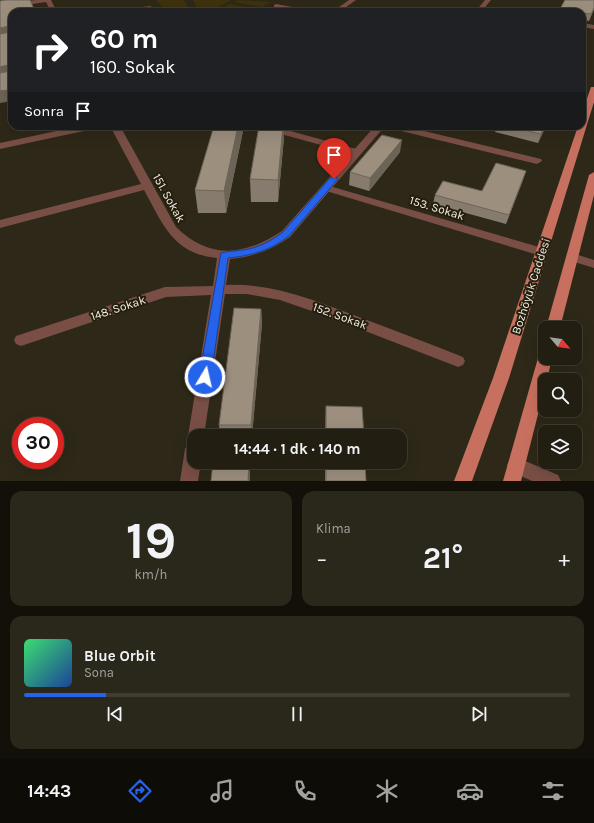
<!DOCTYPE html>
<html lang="tr">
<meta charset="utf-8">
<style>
:root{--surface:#221e12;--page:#2a271b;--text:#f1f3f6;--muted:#a2a29f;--line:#3f3c32;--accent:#2563eb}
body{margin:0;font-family:Karla,sans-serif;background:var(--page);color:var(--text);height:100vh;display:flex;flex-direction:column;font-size:15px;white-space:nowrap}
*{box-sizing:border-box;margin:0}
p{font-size:13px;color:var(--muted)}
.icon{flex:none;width:22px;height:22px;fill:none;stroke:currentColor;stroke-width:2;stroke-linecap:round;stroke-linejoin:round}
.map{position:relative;height:481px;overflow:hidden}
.sheet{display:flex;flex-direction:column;gap:10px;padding:10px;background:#13100a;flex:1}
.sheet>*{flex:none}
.banner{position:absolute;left:8px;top:8px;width:578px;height:122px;border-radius:12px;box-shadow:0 4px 16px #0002,0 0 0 1px var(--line);background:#202124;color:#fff;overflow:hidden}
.needle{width:26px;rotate:119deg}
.controls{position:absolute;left:538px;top:321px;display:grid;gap:8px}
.controls a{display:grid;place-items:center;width:44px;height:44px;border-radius:8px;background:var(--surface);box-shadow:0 4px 16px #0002,0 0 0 1px var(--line);font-size:20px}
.speed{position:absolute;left:12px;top:417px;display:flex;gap:8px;font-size:20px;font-weight:700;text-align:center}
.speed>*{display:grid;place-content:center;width:52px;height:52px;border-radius:50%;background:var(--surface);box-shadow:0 4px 16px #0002,0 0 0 1px var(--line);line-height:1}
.speed .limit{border:6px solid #d22;background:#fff;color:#111}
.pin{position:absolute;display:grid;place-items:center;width:34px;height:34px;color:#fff;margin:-41px -17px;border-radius:50% 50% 50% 0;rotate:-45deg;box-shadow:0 0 4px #0007}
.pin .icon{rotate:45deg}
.me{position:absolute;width:44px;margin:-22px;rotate:9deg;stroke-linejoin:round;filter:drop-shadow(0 0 3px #0008)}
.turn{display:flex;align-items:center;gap:14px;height:84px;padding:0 16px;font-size:18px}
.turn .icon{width:52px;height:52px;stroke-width:2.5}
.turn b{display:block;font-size:28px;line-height:34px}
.then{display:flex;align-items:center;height:38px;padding:0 16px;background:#0003;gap:8px;font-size:15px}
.big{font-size:30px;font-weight:700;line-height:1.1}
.sheet .card{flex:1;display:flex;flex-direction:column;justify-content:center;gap:6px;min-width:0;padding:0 14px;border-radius:12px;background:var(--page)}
.sheet .dial{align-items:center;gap:0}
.dial b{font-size:52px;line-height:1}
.song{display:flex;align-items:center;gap:12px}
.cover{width:48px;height:48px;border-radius:6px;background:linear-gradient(135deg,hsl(140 70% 55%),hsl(220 70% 35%))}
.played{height:4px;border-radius:2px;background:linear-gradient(90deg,var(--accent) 15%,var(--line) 15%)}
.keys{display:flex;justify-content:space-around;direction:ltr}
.heat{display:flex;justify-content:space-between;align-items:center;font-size:22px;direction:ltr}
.sheet .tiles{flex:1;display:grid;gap:10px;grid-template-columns:1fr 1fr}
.card:last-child{grid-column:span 2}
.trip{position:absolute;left:187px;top:429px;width:220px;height:40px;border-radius:12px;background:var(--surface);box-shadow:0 4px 16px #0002,0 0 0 1px var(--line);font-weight:700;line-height:40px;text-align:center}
.tabs{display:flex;height:64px;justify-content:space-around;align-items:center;background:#0e0c07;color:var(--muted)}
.tabs .icon{width:28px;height:28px}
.tabs .current{color:var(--accent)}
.tabs b{font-size:18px;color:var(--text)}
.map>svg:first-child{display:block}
.green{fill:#3e320d}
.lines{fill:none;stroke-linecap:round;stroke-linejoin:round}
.pedestrian{fill:#794e45;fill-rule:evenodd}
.minor{fill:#794e45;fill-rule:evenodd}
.primary{fill:#c8705f;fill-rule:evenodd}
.wall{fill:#867b6c}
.shaded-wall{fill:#6d6458}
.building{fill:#9c8f7e;stroke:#6d6458}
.route{fill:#2563eb;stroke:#184099}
.labels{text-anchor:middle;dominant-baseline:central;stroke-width:4;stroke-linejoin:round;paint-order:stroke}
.street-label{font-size:12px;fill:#f2eee4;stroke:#241e0e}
</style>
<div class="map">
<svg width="594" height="481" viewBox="0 0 594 481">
<rect width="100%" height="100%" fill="#2e2818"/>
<g class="green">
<polygon points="156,0 184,0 190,12 168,12"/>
<polygon points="193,0 231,0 209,12 199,12"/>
<polygon points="238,0 271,2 262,7 234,2"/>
<path d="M230 4 258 9C248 15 230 12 219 10Z"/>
</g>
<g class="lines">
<g class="pedestrian">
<polygon points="481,6 504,10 507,12 494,12 479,9 478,8"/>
<polygon points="582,23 594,25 594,29 582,27"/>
<polygon points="258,126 272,126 360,150 362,152 360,154 354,154 259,128"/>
<polygon points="326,185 546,249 548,252 546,255 538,255 323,190 321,188 323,186"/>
</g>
<g class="minor">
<polygon points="35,0 51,0 57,12 51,12 46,2 0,9 0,5"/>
<polygon points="349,0 356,0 339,12 332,12"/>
<polygon points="485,0 491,0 481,12 475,12"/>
<polygon points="276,4 308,10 311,12 298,12 274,7 274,5"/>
<polygon points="150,6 152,7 152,9 135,12 118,12 121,10"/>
<polygon points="80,126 98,126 93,129 0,149 0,143"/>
<path d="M110 126H120L176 227C210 260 244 256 282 231L375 126H385L290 237C271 250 253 257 230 259L226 285C275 283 319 302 364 319 397 331 430 344 463 357L465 361 463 365 458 367 453 365 329 317 280 300 247 294H225L204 436H194V462H201L198 481H180L185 449 188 443 192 442 188 436 211 295 166 297 21 346 16 344 14 340 16 336 165 287 213 286 217 258C173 254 163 224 144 190L0 228V220L141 184Z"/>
<polygon points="387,126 403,126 541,159 542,161 537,164 389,128"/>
<polygon points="572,253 594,260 594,268 568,260 566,257 568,254"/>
<polygon points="516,457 558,475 561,481 532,481 510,471 507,465 510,459"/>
</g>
<g class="primary">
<polygon points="591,87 594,87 594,102 509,378 472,481 454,481 493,378 578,126 582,126 582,113"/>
<polygon points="594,172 594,195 560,328 546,328 589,175"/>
<polygon points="545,352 545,358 552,358 547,380 545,380 545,387 521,481 503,481 538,358 540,354"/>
</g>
</g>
<g class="wall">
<polygon points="560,9 594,9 589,21 582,20 582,12 559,12"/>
<polygon points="214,126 244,126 226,213 198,213 195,190"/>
<polygon points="497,126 546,126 538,143 495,132"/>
<polygon points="284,137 278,202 251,202 250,179"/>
<polygon points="400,152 369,191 349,185 350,172"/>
<polygon points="523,180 506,224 433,204 435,195 482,191"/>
<polygon points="261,309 262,323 252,436 220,436 219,425"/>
<polygon points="326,406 364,436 325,436"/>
<polygon points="325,462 365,462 366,481 325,481"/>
</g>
<g class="shaded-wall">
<polygon points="594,8 594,9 589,21 591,14"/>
<polygon points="10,26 12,33 0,38 0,28"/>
<polygon points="8,65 12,76 0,79 0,67"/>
<polygon points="9,90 12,99 12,101 0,103 0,91"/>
<polygon points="238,126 244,126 226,213 224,191"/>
<polygon points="283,126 284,126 284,137 278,202 278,180"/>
<polygon points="544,126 546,126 538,143 541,134"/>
<polygon points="402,140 400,152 369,191 370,178"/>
<polygon points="526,171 523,180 506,224 509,215"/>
<polygon points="261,309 262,323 252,436 251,425"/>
<polygon points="249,462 250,472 250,481 248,481"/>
</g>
<g class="building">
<polygon points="6,0 30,0 35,11 26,12 12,12 12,49 10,49 12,54 12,98 9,90 0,91 0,73 10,71 10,66 8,65 0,67 0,34 10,32 10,26 0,28 0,1"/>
<polygon points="565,0 594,0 594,8 591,14 582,13 582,12 560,9"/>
<polygon points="214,126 238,126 224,191 195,190"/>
<polygon points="259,126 283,126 278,180 250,179"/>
<polygon points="506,126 544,126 541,134"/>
<polygon points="382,135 402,140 370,178 350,172"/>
<polygon points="496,163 526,171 509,215 435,195 443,181 482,191"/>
<polygon points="234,308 261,309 251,425 219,425"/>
<polygon points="326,406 362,407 364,436 326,436"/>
<polygon points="213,462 249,462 248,481 211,481"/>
<polygon points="326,462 365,462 366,481 326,481"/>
</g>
<path class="route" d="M331 177H336L338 179 289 236C271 250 251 256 228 258L211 377 209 381 205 382 201 381 199 377 221 253C228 251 236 251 243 250 258 248 271 241 283 232Z"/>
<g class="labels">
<g class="street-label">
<text transform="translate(169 198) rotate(61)">151. Sokak</text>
<text transform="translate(437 208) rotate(17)">153. Sokak</text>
<text transform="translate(531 286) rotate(-72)">Bozhöyük Caddesi</text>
<text transform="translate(118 308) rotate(-18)">148. Sokak</text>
<text transform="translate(340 316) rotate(20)">152. Sokak</text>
</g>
</g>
</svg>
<div class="controls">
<a><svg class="needle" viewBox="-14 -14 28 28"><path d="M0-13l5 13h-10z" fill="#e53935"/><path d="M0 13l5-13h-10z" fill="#a2a29f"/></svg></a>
<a><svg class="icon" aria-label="search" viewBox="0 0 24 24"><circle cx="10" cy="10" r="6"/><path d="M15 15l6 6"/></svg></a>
<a><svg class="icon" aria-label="layers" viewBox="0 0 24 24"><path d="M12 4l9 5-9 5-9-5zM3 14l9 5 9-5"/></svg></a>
</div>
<div class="speed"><div class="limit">30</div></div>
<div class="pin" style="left:334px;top:179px;background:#d93025"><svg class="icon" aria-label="arrive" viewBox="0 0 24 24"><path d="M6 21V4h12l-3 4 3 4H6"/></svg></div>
<svg class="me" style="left:205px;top:377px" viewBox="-20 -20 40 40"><circle r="17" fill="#2563eb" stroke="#fff" stroke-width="3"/><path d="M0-11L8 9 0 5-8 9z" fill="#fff"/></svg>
<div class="trip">14:44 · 1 dk · 140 m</div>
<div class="banner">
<div class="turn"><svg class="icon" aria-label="right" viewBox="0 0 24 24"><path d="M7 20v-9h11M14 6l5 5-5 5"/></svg><div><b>60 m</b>160. Sokak</div></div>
<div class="then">Sonra<svg class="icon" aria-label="arrive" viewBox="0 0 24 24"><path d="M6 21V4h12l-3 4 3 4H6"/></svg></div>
</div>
</div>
<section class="sheet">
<div class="tiles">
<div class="card dial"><b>19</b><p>km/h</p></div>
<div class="card"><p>Klima</p>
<div class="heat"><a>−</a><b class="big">21°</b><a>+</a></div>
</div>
<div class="card">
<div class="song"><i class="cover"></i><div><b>Blue Orbit</b><p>Sona</p></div></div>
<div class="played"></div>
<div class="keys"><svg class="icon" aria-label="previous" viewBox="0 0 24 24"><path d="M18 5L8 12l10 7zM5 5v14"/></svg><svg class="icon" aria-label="pause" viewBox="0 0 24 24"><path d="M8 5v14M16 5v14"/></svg><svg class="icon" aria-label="next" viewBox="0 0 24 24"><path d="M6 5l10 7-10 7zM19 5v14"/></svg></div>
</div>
</div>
</section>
<nav class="tabs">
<b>14:43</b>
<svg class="icon current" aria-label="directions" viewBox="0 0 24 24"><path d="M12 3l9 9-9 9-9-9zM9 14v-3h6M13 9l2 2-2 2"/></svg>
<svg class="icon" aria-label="music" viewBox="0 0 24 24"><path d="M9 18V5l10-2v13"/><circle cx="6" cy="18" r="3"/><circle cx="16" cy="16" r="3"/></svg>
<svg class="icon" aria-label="phone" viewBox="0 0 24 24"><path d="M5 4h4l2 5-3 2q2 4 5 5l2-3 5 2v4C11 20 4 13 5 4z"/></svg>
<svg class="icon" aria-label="climate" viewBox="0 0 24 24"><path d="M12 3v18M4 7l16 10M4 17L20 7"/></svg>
<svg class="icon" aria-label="car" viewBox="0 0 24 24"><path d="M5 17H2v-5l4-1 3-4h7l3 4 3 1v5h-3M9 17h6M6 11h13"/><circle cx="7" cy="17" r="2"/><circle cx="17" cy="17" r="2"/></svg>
<svg class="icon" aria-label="filters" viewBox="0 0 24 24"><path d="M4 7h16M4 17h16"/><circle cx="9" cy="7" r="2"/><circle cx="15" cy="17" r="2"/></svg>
</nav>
